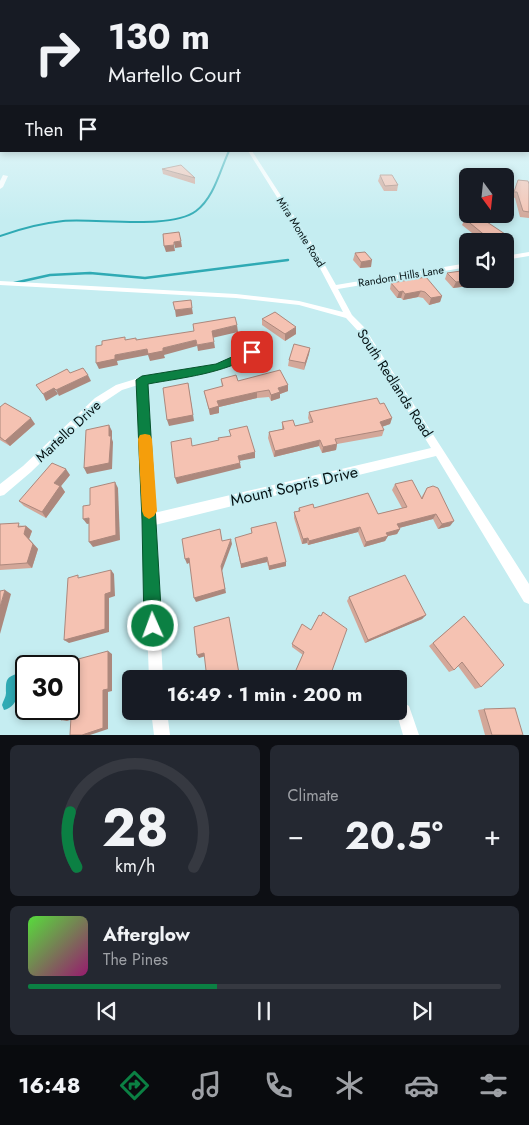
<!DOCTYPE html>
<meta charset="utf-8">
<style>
:root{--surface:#171b24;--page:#242831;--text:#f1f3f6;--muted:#9ea1a6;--line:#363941;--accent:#0b8043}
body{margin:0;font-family:Jost,sans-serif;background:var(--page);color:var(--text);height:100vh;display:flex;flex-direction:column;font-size:19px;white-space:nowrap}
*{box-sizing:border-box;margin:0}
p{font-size:16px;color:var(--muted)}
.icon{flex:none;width:28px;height:28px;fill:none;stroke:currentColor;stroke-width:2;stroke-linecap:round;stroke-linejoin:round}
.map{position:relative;height:735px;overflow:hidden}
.panel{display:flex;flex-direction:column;gap:10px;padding:10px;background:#0d0f14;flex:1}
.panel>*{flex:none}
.banner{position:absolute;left:0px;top:0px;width:530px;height:152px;box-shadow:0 2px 8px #0003;background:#171b24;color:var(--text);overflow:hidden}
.needle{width:32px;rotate:165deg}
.fabs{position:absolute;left:459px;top:168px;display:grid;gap:10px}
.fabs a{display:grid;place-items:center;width:55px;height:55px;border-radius:8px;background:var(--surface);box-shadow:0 2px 8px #0003;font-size:25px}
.speed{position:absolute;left:15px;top:655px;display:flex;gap:10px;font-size:25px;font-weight:700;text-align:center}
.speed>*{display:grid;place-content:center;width:65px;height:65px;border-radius:50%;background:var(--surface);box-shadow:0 2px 8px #0003;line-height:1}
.speed .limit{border:2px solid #111;border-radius:8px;background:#fff;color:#111}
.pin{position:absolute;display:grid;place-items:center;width:42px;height:42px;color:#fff;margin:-21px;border-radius:10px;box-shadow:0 2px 8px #0006}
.me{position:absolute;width:55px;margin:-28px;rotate:358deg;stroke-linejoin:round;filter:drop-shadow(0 0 4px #0008)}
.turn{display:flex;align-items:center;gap:18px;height:105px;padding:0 25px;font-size:22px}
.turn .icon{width:65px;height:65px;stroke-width:2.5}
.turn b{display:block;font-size:35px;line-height:42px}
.then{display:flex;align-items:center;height:48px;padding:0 25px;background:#0003;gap:10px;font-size:19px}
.big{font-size:38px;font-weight:700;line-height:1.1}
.panel .card{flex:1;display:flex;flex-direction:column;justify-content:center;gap:8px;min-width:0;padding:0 18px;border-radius:8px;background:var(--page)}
.panel .dial{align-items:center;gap:0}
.dial svg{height:130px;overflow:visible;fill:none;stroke:var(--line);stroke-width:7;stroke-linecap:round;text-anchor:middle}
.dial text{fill:var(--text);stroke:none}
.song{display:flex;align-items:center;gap:15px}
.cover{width:60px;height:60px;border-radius:8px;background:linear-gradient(135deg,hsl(110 70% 55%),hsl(320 70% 35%))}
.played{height:5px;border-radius:2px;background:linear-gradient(90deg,var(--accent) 40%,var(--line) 40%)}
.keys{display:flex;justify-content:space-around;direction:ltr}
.heat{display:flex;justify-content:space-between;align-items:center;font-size:28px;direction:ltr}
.panel .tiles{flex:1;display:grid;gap:10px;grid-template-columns:1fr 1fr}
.card:last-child{grid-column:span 2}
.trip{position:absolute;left:122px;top:670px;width:285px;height:50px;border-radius:8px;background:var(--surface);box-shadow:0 2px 8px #0003;font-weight:700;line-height:50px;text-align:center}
.dock{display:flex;height:80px;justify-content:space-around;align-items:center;background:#090b0e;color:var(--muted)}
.dock .icon{width:35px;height:35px}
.dock .active{color:var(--accent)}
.dock b{font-size:22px;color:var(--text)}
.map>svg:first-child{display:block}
.water{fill:#2faab4}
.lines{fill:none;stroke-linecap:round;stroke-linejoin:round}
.stream-far1{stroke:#2faab4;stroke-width:2}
.stream{stroke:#2faab4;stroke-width:2.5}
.minor{fill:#fff;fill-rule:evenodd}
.wall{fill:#d3a799}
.shaded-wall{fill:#ac887d}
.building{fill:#f5c2b2;stroke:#ac887d}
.route{fill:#0b8043;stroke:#07532c}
.slow{fill:#f59e0b}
.labels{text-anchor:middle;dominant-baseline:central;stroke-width:4;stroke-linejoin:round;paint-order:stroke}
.far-street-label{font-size:11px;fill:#041113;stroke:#c5edf1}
.street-label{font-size:14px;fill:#041113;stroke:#c5edf1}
.near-street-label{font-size:16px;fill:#041113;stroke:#c5edf1}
</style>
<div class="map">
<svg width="529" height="735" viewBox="0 0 529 735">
<rect width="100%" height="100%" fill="#c5edf1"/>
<path class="water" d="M17 674C22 685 19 707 4 710L2 705C3 701 6 697 6 693 6 682 5 677 17 674Z"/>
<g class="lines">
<path class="stream-far1" d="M0 236C20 229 42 223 63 221 96 218 171 230 196 211 214 198 220 170 229 151"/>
<polyline class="stream" points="14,283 50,275 90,273 145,278 288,260"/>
<g class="minor">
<polygon points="248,151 252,151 318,253 336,285 468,263 468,267 338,289 352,315 364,327 515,562 529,584 529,604 524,602 436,456 155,525 163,679 149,679 138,385 122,390 101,404 31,472 4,495 0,496 0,484 23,466 95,398 116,385 142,377 216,365 249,350 255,350 256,352 255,354 238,363 217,371 147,383 154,513 431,448 358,331 346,318 299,305 236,298 0,285 0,281 236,294 299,301 343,312 312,253"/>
<polygon points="3,175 8,176 3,187 0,189 0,181"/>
<polygon points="529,252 529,256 505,260 505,256"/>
<polygon points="404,703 409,706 419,735 403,735 396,711 399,711 399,705"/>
<polygon points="151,711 167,711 170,735 154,735"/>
</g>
</g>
<g class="wall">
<polygon points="162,169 195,178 195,184 163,174"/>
<polygon points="380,175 398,185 397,191 384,191 378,181"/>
<polygon points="518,180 529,184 529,218 520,217 515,198 512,197"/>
<polygon points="465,219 502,240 496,241 482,241 462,225"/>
<polygon points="355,253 371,267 360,268 353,260"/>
<polygon points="447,273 477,285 453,288 445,279"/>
<polygon points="391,283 442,296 440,302 429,305 423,298 418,297 403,300 401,298 397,298 390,289"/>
<polygon points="262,319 296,334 285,341 262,325"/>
<polygon points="310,348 309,354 304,370 288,366 289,360"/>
<polygon points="221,379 238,381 288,391 280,394 280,398 271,401 269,397 257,398 219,407 219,413 210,415 204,391 222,387"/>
<polygon points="380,404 392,418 390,424 382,427 384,430 382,436 337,444 336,450 322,453 319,446 274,457 268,438 269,432 282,429 282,422 295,426 310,423 308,418 309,412"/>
<polygon points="0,407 35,424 10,446 0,440"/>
<polygon points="70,475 61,486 65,492 46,518 24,506 19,501"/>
<polygon points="395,484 421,498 427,488 450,526 438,529 433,519 399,528 400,529 397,534 388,536 385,541 364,547 358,532 308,545 307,543 302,544 294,518 294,512 298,511 299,508 314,508 378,514 402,508 392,490"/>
<polygon points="0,524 26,526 32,531 29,539 38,549 32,568 0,570"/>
<polygon points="251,528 286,562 286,566 269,570 267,562 241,568 236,542 252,533"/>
<polygon points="349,597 426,615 422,619 365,643 347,601"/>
<polygon points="464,616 481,687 475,689 458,666 454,670 449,672 429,646"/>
<polygon points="311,630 303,655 292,647 292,644"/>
<polygon points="484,709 523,735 485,735 478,710"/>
</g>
<g class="shaded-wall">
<polygon points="505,234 502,240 496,241 485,241 487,237"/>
<polygon points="181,241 182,247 175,248 174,242"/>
<polygon points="174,245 175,251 166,252 164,246"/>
<polygon points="372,260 371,267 360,268 361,262"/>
<polygon points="479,279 477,285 453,288 456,282"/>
<polygon points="403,291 401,298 397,298 399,292"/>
<polygon points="421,291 418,297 403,300 405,294"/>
<polygon points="442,296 440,302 429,305 431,298"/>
<polygon points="192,308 193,314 176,317 175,310"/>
<polygon points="237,325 238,332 212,338 212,331"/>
<polygon points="296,327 296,334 285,341 285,334"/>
<polygon points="196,340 197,346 164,355 165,358 150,361 148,355 117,361 118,365 99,369 96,363 115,355 147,349 163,348"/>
<polygon points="214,342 215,348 198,351 197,345"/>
<polygon points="310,348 309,354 304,370 305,363"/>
<polygon points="88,375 91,381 59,396 56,390"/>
<polygon points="188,383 194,421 169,426 167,420"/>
<polygon points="288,385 288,391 280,394 280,398 271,401 271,395 278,388"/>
<polygon points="54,388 58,394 46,401 43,394"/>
<polygon points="257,392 257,398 219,407 219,413 210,415 209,409 217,401"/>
<polygon points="31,418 35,424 10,446 5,441"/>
<polygon points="392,418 390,424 378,428 380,422"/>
<polygon points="109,425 112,431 112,439 113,442 112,469 87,474 84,468 109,436"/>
<polygon points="320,440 319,446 274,457 275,451"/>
<polygon points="337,444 336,450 322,453 323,447"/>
<polygon points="255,452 255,458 239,461 238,456"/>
<polygon points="240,463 241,468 177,484 175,478"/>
<polygon points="66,469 70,475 61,486 65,492 46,518 42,512 54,483"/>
<polygon points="115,482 118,488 120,540 93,547 89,542"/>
<polygon points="436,514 433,519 395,529 397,524"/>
<polygon points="89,518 93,523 87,524 83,519"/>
<polygon points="454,521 450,526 438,529 442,524"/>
<polygon points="26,526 32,531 29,539 38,549 32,568 27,563 24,534"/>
<polygon points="360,527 358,532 308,545 309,541"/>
<polygon points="400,529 397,534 388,536 385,541 364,547 366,542 386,533"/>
<polygon points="308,538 307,543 302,544 303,539"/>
<polygon points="231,539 232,544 222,571 226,593 196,602 194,598 221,566"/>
<polygon points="267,557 267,562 241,568 241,564"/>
<polygon points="189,558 191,562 187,564 185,559"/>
<polygon points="286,562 286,566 269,570 269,566"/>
<polygon points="111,570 114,574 115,596 109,598 109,632 69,643 64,640 105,594"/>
<polygon points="5,590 11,594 0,634 0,607"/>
<polygon points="426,615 422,619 365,643 368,640"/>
<polygon points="108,651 112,654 112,691 108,692 108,729 90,735 82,735 103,690"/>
<polygon points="204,653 206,656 199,658 197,655"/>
<polygon points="71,717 76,718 67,721 61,720"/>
</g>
<g class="building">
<polygon points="181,165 195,178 162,169"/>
<polygon points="380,175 392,175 398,185 385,186"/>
<polygon points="518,180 528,181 529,184 529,212 523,211 517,192 514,192"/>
<polygon points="478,216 505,234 487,237 465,219"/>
<polygon points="179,232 181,241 174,242 174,245 164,246 163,234"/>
<polygon points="365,252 372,260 361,262 355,253"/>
<polygon points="468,270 468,279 477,279 456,282 447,273"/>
<polygon points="426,277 442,296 431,298 425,292 421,291 405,294 403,291 399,292 391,283"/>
<polygon points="191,300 192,308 175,310 173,302"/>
<polygon points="275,312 296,327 285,334 262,319"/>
<polygon points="235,317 237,325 212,331 214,342 197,345 196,340 163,348 163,351 148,354 147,349 115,355 115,359 96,363 96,346 102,345 102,341 125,337 125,340 136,338 136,340 194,331 193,324"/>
<polygon points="294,344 310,348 305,363 289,360"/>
<polygon points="83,368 88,375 56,390 54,388 43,394 36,385 67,369 70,373"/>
<polygon points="280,370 288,385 278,388 280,392 271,395 269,390 257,392 217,401 219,406 209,409 204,391 223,386 221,379 236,375 238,381"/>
<polygon points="188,383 193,415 167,420 163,388"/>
<polygon points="377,398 380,404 384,403 392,418 380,422 384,430 335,439 337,444 323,447 320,440 275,451 269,432 284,429 282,422 293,420 295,426 313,422 309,412"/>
<polygon points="5,403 31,418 5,441 0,437 0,407"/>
<polygon points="109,425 109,436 111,436 109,463 84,468 86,430"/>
<polygon points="247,426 255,452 238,456 240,463 175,478 171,442 191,438 192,446 219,440 218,438 231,436 229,430"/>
<polygon points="52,463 66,469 54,483 60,486 42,512 19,501"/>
<polygon points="412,480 422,499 427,488 433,486 438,488 454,521 442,524 436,514 397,524 400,529 386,533 388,536 366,542 360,527 309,541 308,538 303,539 294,512 300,511 299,508 313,504 314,508 368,493 378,514 407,507 395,484"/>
<polygon points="115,482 116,535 89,542 89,518 83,519 83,506 90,505 90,488"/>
<polygon points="276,522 286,562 269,566 267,557 241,564 235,538 252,533 251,528"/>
<polygon points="19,523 18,527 26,526 24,534 33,544 27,563 0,565 0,524"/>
<polygon points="220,529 222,541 231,539 221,566 225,589 194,598 189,558 185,559 182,539"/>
<polygon points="111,570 111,592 105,594 105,629 64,640 68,578 78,575 78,578"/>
<polygon points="405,575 426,615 368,640 349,597"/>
<polygon points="5,590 0,607 0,591"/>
<polygon points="323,612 347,629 329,679 292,679 304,652 292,644 302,624 311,630 319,615 321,616"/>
<polygon points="464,616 504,665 481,687 462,662 454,670 433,643"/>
<polygon points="229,617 240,679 207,679 204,653 197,655 194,627"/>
<polygon points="108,651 108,689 103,690 103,728 82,735 70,735 71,717 61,720 62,709 69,709 69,666 56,666 56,665"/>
<polygon points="515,708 523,735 492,735 484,709"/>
</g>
<linearGradient id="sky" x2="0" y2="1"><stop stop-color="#5eb0d3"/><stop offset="0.54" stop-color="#e5f7f9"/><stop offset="1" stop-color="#e5f7f9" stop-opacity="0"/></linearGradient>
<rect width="529" height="220" fill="url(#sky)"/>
<path class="route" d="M252 348 256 349 257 352 256 354C222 374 186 377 148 384L162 626 159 632 153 635 147 632 144 626 142 520 136 380 142 376 216 364Z"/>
<polygon class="slow" points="145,434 150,435 152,439 157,511 154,516 149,519 144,516 142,511 138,439 140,435"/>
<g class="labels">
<g class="far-street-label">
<text transform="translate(301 232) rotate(58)">Mira Monte Road</text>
<text transform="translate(401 276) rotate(-9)">Random Hills Lane</text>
</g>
<g class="street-label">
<text transform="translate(395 383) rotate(57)">South Redlands Road</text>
<text transform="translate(68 431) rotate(-43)">Martello Drive</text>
</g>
<g class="near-street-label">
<text transform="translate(294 486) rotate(-13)">Mount Sopris Drive</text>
</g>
</g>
</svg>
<div class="fabs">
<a><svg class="needle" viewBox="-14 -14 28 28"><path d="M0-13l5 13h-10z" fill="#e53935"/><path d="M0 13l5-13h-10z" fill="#9ea1a6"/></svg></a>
<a><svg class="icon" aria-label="sound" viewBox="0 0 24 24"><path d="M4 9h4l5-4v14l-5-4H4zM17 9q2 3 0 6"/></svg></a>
</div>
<div class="speed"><div class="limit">30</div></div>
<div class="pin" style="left:252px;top:352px;background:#d93025"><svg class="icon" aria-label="arrive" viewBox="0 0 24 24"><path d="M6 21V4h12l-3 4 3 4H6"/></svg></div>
<svg class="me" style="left:153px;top:626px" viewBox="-20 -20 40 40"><circle r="17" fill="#0b8043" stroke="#fff" stroke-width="3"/><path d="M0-11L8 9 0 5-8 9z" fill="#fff"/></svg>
<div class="trip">16:49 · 1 min · 200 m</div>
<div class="banner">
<div class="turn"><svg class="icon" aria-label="right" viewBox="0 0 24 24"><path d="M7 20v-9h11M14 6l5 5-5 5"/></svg><div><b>130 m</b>Martello Court</div></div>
<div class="then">Then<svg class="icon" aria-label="arrive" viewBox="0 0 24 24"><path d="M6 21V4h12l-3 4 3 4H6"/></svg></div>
</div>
</div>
<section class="panel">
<div class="tiles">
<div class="card dial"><svg viewBox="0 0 100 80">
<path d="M14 69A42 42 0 1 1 86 69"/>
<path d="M14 69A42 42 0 0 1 10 35" stroke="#0b8043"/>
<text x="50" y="56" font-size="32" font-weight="700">28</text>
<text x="50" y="72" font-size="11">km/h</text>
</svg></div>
<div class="card"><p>Climate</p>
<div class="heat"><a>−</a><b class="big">20.5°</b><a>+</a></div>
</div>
<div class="card">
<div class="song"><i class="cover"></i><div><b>Afterglow</b><p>The Pines</p></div></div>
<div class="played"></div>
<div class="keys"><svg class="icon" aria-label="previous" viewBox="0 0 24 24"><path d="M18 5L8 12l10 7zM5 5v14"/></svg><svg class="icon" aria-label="pause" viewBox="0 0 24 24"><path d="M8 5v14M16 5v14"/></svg><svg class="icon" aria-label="next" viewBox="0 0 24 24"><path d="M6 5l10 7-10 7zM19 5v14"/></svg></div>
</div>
</div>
</section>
<nav class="dock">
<b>16:48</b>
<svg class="icon active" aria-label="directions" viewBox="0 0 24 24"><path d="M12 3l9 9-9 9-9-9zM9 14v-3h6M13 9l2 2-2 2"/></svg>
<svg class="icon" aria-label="music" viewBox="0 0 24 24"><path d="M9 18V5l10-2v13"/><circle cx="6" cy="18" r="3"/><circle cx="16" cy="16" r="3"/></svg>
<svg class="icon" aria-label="phone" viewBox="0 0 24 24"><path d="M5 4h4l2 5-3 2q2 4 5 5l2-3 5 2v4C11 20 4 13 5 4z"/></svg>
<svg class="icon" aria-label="climate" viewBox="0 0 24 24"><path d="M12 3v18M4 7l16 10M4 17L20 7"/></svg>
<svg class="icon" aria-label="car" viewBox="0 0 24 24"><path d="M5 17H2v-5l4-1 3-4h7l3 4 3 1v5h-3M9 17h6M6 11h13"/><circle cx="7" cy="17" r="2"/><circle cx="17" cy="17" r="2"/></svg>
<svg class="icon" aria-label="filters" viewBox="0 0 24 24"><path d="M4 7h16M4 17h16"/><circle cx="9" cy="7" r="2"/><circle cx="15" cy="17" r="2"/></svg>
</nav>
